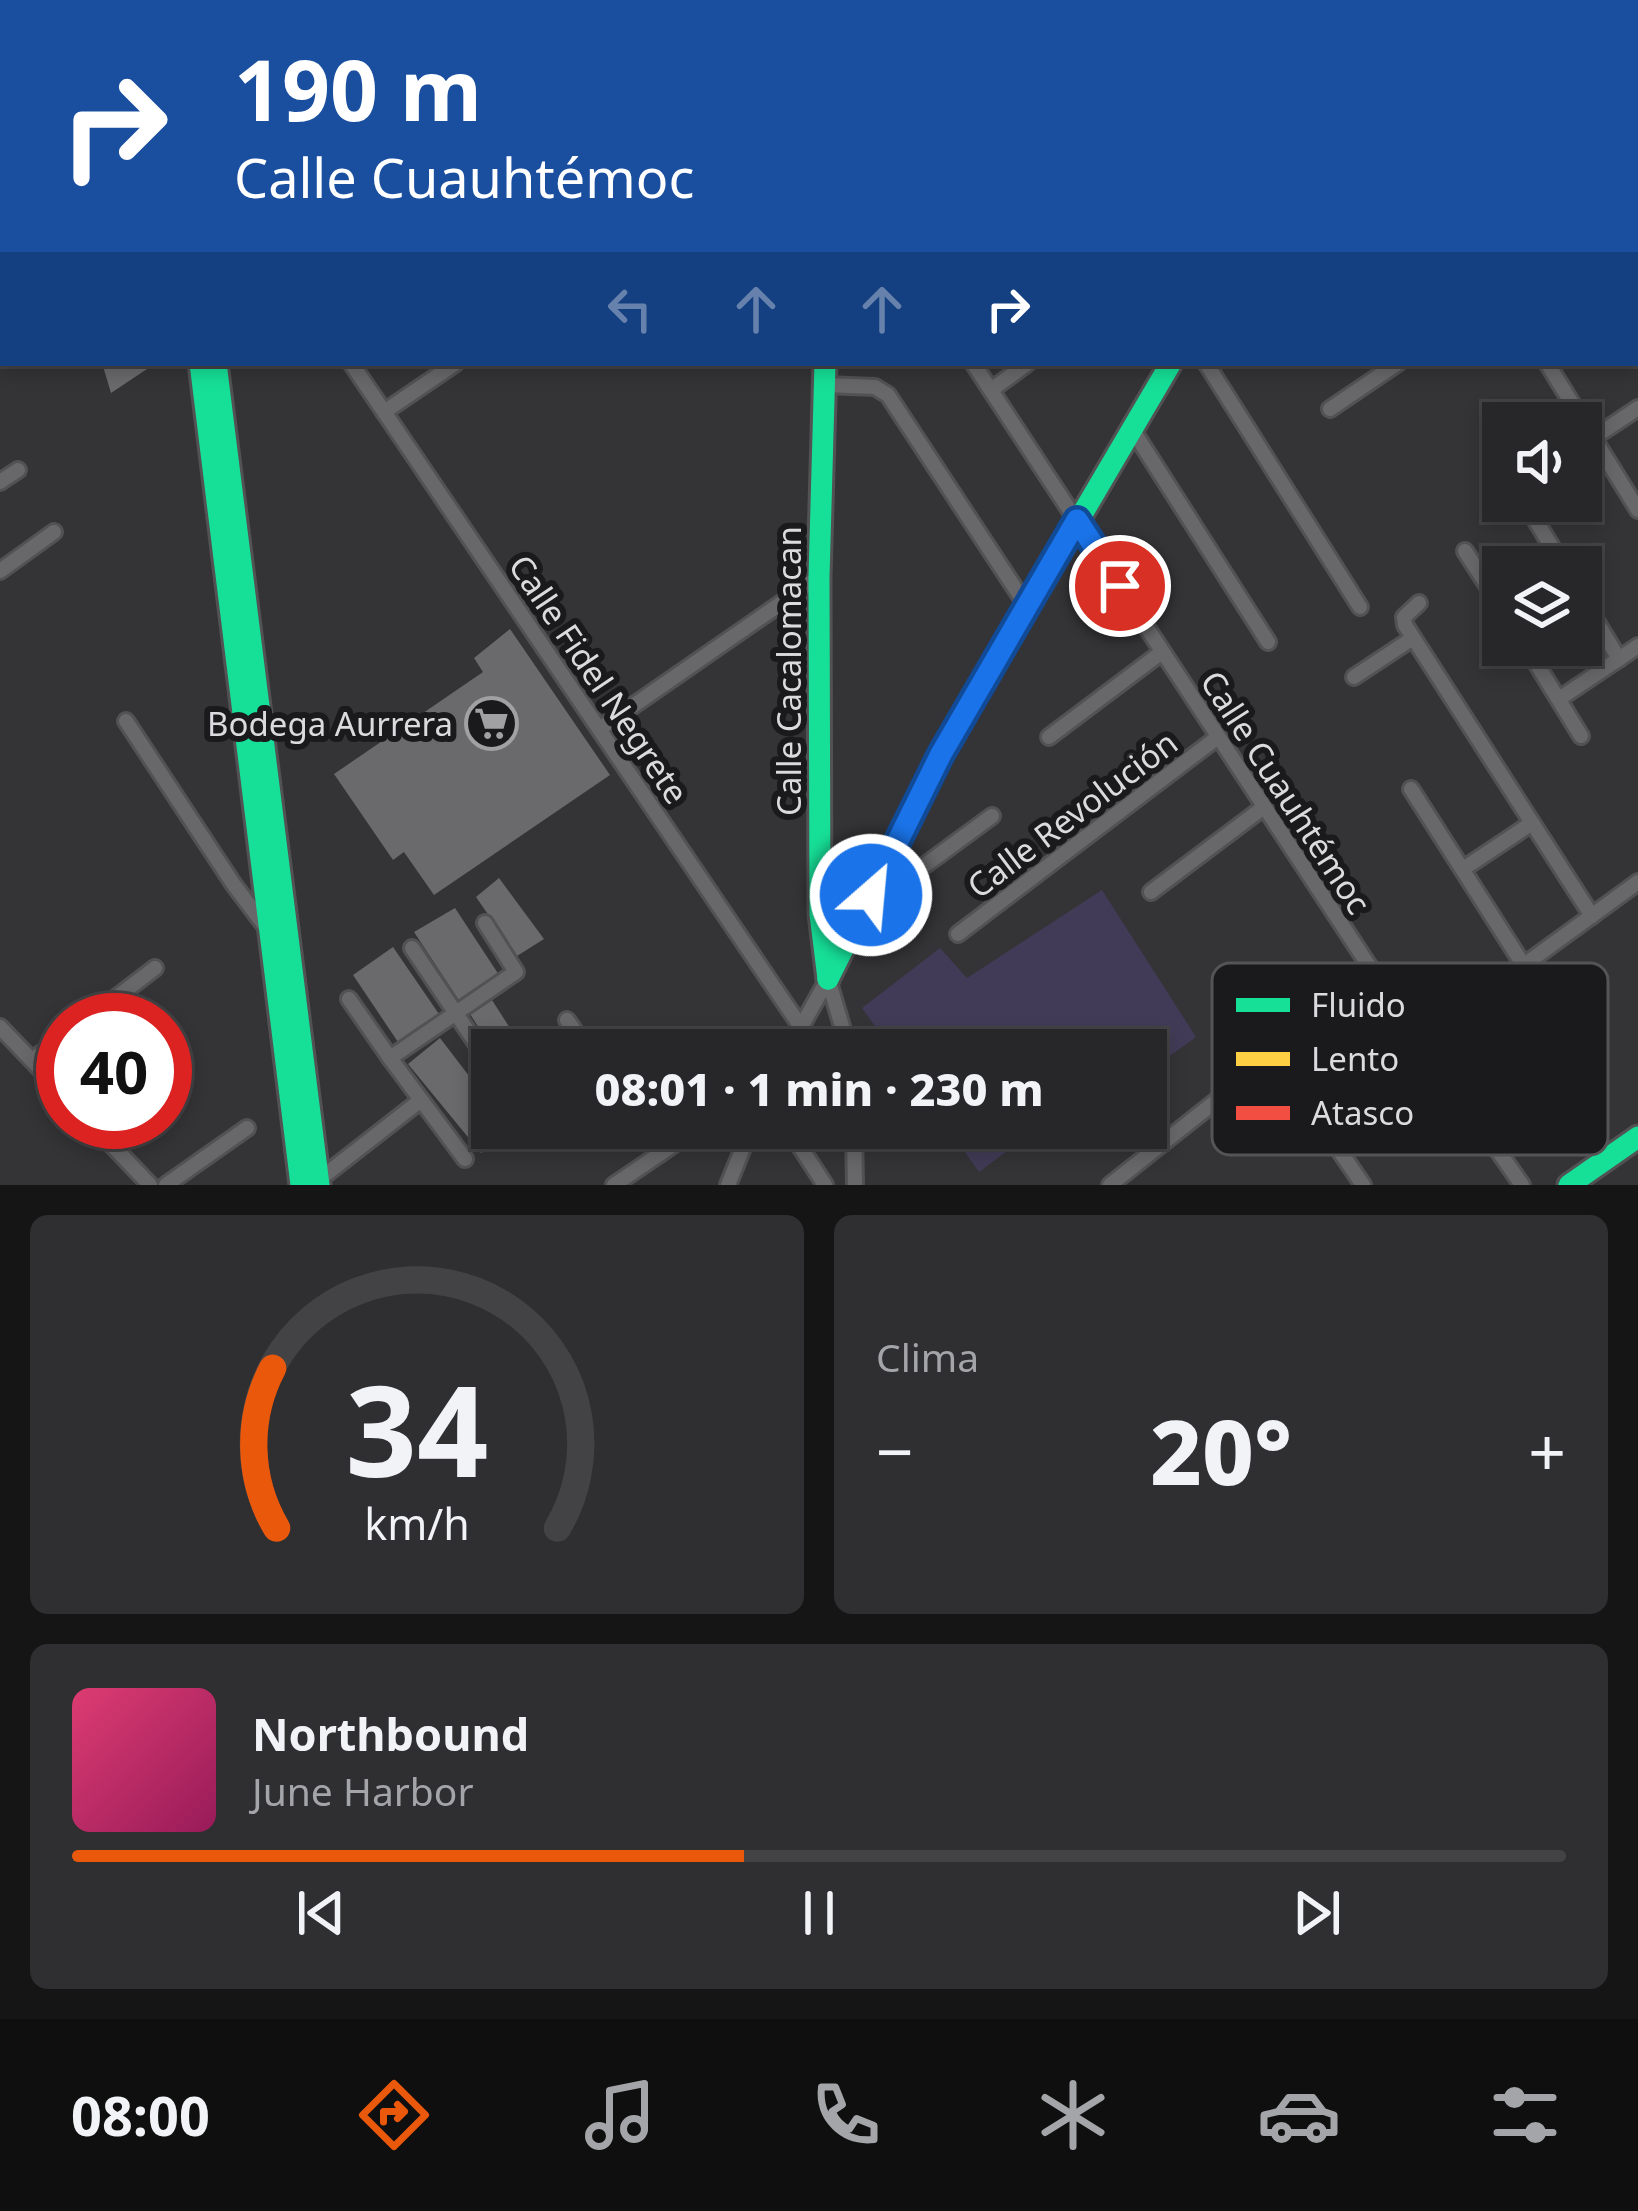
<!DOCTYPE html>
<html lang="es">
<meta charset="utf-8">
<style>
:root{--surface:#272628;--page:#2f2e30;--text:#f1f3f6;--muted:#a4a5a8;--line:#434345;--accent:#ea580c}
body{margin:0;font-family:"Noto Sans",sans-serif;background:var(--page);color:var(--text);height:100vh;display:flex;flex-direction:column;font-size:45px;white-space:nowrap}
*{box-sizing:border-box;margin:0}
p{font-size:39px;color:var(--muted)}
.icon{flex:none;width:66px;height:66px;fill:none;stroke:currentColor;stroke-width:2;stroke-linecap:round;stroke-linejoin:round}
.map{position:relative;height:1185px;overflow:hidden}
.side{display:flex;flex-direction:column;gap:30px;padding:30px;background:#151516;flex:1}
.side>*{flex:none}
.guide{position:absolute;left:0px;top:0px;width:1638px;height:366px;box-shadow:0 6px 18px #0003,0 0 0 3px var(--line);background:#1a4fa0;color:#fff;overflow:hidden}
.controls{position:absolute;left:1482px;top:402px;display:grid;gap:24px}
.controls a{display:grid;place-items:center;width:120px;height:120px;border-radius:0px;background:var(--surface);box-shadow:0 6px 18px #0003,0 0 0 3px var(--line);font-size:60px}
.speed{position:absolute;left:36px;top:993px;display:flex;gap:24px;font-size:60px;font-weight:700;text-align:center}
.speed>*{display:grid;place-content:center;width:156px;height:156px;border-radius:50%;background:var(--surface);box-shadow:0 6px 18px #0003,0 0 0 3px var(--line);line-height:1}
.speed .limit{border:18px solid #d22;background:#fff;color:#111}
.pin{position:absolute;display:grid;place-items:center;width:102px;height:102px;color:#fff;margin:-51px;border:6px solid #fff;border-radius:50%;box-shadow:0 3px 12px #0007}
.me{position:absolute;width:132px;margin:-66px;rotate:27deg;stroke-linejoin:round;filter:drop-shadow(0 0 9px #0008)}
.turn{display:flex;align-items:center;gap:42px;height:252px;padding:0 36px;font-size:54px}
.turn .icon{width:156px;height:156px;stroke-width:2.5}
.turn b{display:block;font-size:84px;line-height:102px}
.lanes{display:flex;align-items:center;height:114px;padding:0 36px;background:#0003;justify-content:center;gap:60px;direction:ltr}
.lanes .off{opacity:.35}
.big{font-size:90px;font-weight:800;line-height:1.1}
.side .card{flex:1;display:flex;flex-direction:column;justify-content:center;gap:18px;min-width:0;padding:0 42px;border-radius:18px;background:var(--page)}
.side .dial{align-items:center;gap:0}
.dial svg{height:312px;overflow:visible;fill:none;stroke:var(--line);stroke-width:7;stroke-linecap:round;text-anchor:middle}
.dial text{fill:var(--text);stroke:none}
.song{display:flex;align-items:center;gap:36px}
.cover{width:144px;height:144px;border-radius:18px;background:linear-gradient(135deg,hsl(340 70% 55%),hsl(330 70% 35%))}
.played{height:12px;border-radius:6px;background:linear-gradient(90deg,var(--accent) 45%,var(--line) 45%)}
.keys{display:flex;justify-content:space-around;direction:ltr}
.heat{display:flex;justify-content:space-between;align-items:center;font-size:66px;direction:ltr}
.side .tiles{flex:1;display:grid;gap:30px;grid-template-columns:1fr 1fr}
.card:last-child{grid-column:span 2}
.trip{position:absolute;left:471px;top:1029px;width:696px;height:120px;border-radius:0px;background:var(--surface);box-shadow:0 6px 18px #0003,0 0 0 3px var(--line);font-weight:800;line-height:120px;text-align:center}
.tabs{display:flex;height:192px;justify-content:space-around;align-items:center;background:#100f10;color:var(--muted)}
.tabs .icon{width:84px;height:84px}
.tabs .current{color:var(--accent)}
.tabs b{font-size:54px;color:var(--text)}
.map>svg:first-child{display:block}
.green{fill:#423b57}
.building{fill:#6a6a6c}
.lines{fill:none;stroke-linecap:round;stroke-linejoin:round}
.street-casing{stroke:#525153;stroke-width:20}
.fast-casing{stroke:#525153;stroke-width:27}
.slow-casing{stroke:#525153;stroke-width:27}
.jam-casing{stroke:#525153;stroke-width:27}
.street{stroke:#68686a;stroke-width:14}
.fast{stroke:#16e098;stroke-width:21}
.slow{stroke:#ffcf43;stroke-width:21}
.jam{stroke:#f24e42;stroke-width:21}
.route-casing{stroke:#114b97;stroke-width:30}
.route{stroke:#1a73e8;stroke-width:21}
.labels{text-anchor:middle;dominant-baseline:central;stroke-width:12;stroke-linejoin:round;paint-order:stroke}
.street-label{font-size:33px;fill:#dbdadd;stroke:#1a1a1c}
.poi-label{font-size:33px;fill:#dbdadd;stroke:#1a1a1c;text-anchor:end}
.key{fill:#1a1a1c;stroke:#545456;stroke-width:3}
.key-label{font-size:33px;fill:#dbdadd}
</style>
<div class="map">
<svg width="1638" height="1185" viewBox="0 0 1638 1185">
<rect width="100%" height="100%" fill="#343336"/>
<g class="green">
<polygon points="1102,890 1196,1037 1146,1073 1146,1050 892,1050 862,1008 940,948 967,978"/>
<polygon points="948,1128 1038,1128 979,1172"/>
</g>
<g class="building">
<polygon points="102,363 156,363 111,393"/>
<polygon points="510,629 610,775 434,895 404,852 393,860 334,774 483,672 474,658"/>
<polygon points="499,878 544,939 517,956 476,897"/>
<polygon points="455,908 501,978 462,1005 414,932"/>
<polygon points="393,947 441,1017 400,1045 353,975"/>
<polygon points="492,1000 524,1050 493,1050 470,1014"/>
<polygon points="440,1038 492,1106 492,1128 509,1128 512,1132 481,1153 408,1064"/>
</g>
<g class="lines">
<defs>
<g id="street">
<polyline points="1106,0 1108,3"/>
<polyline points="1235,0 1237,3"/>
<polyline points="750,3 754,0"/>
<polyline points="1480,3 1485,0"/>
<polyline points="0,59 3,64"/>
<polyline points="1635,189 1638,187"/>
<polyline points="1635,318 1638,316"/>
<polyline points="351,363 801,1027"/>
<polyline points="973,363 1375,975 1522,1185"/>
<polyline points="1206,363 1360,607"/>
<polyline points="1547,363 1638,510"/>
<polyline points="825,385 875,387 888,395 1026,605"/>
<polyline points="991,390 1028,363"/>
<polyline points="1330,409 1398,363"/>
<polyline points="384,412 456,363"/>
<polyline points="1132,429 1268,642"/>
<polyline points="1593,438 1638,408"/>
<polyline points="0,482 18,470"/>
<polyline points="1533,516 1564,567"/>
<polyline points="1465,551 1503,610"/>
<polyline points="0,571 54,532"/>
<polyline points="1581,596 1619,659"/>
<polyline points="1419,603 1404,617 1405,625 1592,916"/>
<polyline points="1525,645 1581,736"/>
<polyline points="1354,677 1413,638"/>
<polyline points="1559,699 1638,646"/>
<polyline points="126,721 234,885 268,930"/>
<polyline points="601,728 819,577"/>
<polyline points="1049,737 1162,652"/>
<polyline points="1411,789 1524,966"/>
<polyline points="893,853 913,874 992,816"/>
<polyline points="1463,869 1532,823"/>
<polyline points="1151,892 1264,807"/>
<polyline points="958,934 1218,737"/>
<polyline points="412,948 492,1067"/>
<polyline points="828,979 849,1050"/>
<polyline points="1503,982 1579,1094"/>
<polyline points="349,999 390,1058"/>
<polyline points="87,1020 155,968"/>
<polyline points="567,1020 588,1050"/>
<polyline points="0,1027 63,1093"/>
<polyline points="1420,1041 1638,882"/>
<polyline points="788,1050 828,979"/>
<polyline points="32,1060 63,1038"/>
<polyline points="90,1122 150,1185"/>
<polyline points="642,1128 660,1154"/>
<polyline points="788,1128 825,1185"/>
<polyline points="854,1128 855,1185"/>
<polyline points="1337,1147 1363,1185"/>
<polyline points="465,1159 390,1058 516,972 485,923"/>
<polyline points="316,1182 421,1100"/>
<polyline points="166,1185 247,1128"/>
<polyline points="614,1185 698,1128"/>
<polyline points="728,1185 751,1128"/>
<polyline points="1110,1185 1375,975"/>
</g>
<g id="fast">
<polyline points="156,0 156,3"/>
<polyline points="200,363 301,1185"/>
<polyline points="216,363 319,1185"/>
<polyline points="825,363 819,577 820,914 828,979"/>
<polyline points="828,979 941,754 1171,363"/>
<polyline points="1569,1185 1638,1137"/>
</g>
<g id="slow">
<polyline points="1315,3 1316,0"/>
<polyline points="0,100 3,98"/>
</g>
<g id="jam">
<polyline points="172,0 173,3"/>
<polyline points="826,0 827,3"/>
<polyline points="129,3 133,0"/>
</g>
</defs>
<use href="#street" class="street-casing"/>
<use href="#fast" class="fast-casing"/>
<use href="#slow" class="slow-casing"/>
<use href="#jam" class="jam-casing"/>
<use href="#street" class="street"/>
<use href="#fast" class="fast"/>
<use href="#slow" class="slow"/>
<use href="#jam" class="jam"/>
</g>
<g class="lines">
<defs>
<polyline id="route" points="871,895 941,754 1077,520 1120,586"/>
</defs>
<use href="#route" class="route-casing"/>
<use href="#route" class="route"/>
</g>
<defs>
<symbol id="supermarket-ring" viewBox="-11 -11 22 22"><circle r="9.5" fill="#1a1a1c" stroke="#a1a0a3" stroke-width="1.5"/><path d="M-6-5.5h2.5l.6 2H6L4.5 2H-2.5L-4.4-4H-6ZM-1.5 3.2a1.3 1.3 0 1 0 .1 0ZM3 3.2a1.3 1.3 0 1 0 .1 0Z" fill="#a1a0a3"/></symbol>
</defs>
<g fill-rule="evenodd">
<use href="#supermarket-ring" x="462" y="694" width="59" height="59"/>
</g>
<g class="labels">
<g class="street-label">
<text transform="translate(788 671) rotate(-90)">Calle Cacalomacan</text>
<text transform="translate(599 679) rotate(56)">Calle Fidel Negrete</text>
<text transform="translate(1286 792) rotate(57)">Calle Cuauhtémoc</text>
<text transform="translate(1072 814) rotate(-37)">Calle Revolución</text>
</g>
<g class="poi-label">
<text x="453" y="723">Bodega Aurrera</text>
</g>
</g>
<rect x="1212" y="963" width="396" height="192" rx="18" class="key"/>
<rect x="1236" y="998" width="54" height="14" fill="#16e098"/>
<rect x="1236" y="1052" width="54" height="14" fill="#ffcf43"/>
<rect x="1236" y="1106" width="54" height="14" fill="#f24e42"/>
<g class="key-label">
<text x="1311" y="1017">Fluido</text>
<text x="1311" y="1071">Lento</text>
<text x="1311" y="1125">Atasco</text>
</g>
</svg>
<div class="controls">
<a><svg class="icon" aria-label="sound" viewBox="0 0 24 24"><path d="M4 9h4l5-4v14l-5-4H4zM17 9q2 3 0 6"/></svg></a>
<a><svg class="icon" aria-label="layers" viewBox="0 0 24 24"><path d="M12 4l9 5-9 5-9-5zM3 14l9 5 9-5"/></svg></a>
</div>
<div class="speed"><div class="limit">40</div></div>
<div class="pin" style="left:1120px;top:586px;background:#d93025"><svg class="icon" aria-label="arrive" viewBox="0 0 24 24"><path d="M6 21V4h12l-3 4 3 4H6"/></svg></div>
<svg class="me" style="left:871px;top:895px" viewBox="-20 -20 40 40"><circle r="17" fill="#1a73e8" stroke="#fff" stroke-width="3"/><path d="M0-11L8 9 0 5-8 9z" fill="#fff"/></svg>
<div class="trip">08:01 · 1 min · 230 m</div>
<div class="guide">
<div class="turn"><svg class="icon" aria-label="right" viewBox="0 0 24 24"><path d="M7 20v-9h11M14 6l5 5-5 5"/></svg><div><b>190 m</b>Calle Cuauhtémoc</div></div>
<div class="lanes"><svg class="icon off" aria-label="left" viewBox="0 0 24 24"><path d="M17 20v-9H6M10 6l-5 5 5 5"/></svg><svg class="icon off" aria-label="ahead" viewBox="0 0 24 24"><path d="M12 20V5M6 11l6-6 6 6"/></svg><svg class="icon off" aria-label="ahead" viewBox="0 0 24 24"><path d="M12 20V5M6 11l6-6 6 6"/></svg><svg class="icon" aria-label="right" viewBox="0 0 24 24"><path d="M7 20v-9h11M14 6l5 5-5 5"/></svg></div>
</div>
</div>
<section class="side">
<div class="tiles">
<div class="card dial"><svg viewBox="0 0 100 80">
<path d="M14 69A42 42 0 1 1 86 69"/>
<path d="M14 69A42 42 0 0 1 13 28" stroke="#ea580c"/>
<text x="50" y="56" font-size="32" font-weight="700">34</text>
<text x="50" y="72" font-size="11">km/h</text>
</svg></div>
<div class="card"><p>Clima</p>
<div class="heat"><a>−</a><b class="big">20°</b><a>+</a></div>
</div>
<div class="card">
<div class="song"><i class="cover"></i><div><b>Northbound</b><p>June Harbor</p></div></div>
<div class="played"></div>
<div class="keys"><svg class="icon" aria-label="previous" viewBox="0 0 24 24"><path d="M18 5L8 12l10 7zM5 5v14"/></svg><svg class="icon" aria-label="pause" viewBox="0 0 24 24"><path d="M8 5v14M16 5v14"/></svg><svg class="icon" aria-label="next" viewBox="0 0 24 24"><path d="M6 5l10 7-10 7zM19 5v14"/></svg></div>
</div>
</div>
</section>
<nav class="tabs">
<b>08:00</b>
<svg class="icon current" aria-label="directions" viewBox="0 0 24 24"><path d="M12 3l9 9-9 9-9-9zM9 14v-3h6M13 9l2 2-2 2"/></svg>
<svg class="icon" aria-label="music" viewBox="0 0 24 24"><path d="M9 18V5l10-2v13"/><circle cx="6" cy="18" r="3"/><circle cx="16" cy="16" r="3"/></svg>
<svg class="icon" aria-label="phone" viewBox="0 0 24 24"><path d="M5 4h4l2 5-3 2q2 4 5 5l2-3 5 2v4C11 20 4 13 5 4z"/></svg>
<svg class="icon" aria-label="climate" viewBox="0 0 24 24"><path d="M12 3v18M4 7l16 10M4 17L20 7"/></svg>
<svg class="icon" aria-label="car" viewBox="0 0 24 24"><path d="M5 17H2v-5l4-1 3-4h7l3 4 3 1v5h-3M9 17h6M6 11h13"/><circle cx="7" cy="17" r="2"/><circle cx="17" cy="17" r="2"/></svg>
<svg class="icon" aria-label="filters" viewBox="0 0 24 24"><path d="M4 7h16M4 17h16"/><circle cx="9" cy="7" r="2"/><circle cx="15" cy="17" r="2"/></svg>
</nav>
